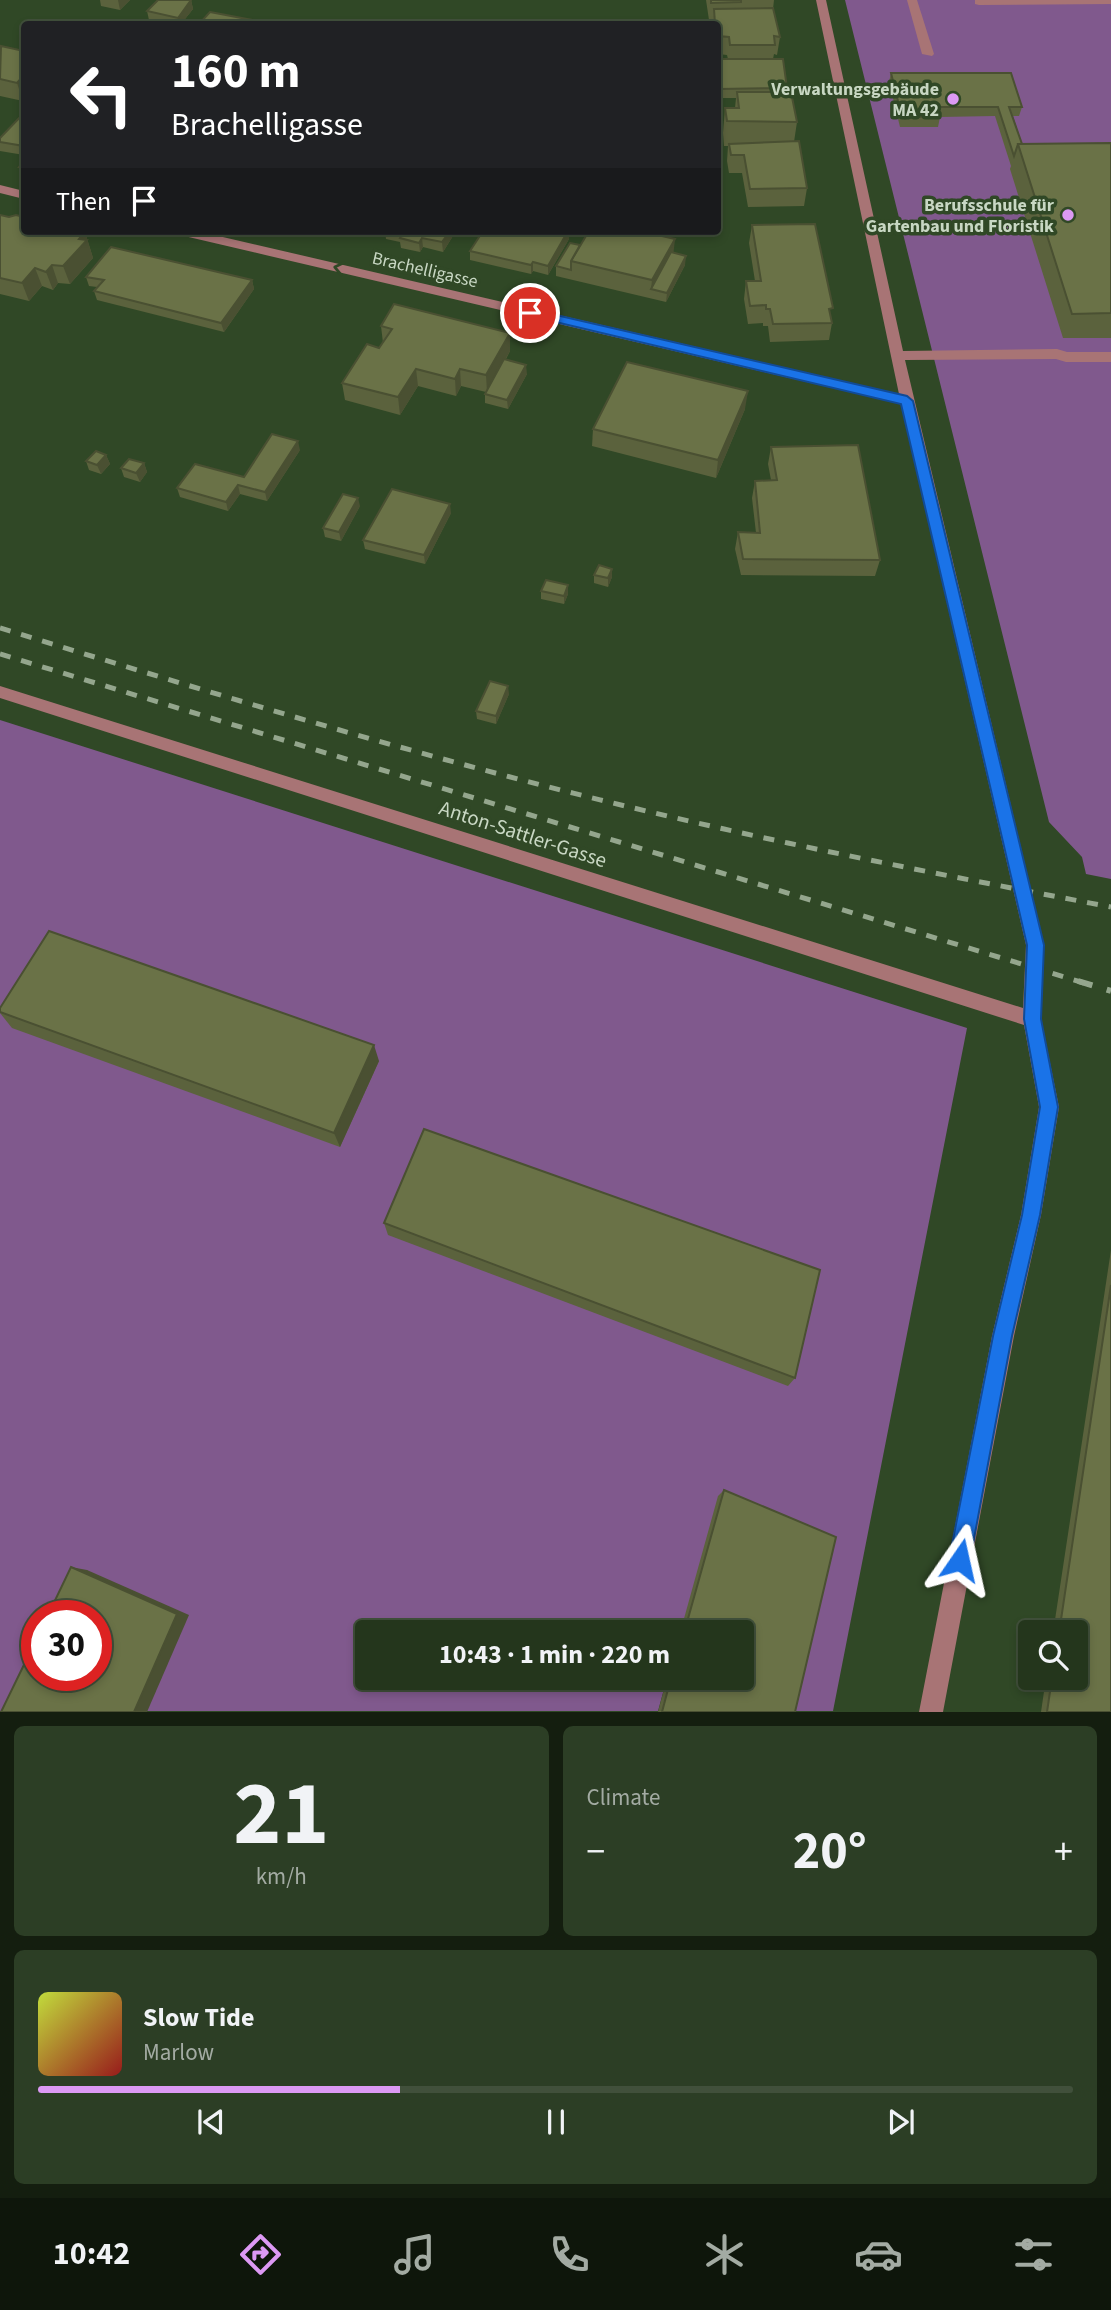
<!DOCTYPE html>
<meta charset="utf-8">
<style>
:root{--surface:#24361c;--page:#2c3e25;--text:#f1f3f6;--muted:#a3aba3;--line:#41503b;--accent:#dc99f4}
body{margin:0;font-family:"Source Sans 3",sans-serif;background:var(--page);color:var(--text);height:100vh;display:flex;flex-direction:column;font-size:26px;white-space:nowrap}
*{box-sizing:border-box;margin:0}
p{font-size:23px;color:var(--muted)}
.icon{flex:none;width:38px;height:38px;fill:none;stroke:currentColor;stroke-width:2;stroke-linecap:round;stroke-linejoin:round}
.map{position:relative;height:1712px;overflow:hidden}
.drawer{display:flex;flex-direction:column;gap:14px;padding:14px;background:#141e0f;flex:1}
.drawer>*{flex:none}
.top-card{position:absolute;left:21px;top:21px;width:700px;height:214px;border-radius:7px;box-shadow:0 4px 10px #0003,0 0 0 2px var(--line);background:#202124;color:#fff;overflow:hidden}
.controls{position:absolute;left:1018px;top:1620px;display:grid;gap:14px}
.controls a{display:grid;place-items:center;width:70px;height:70px;border-radius:7px;background:var(--surface);box-shadow:0 4px 10px #0003,0 0 0 2px var(--line);font-size:35px}
.speed{position:absolute;left:21px;top:1600px;display:flex;gap:14px;font-size:35px;font-weight:700;text-align:center}
.speed>*{display:grid;place-content:center;width:91px;height:91px;border-radius:50%;background:var(--surface);box-shadow:0 4px 10px #0003,0 0 0 2px var(--line);line-height:1}
.speed .limit{border:10px solid #d22;background:#fff;color:#111}
.pin{position:absolute;display:grid;place-items:center;width:60px;height:60px;color:#fff;margin:-30px;border:4px solid #fff;border-radius:50%;box-shadow:0 2px 7px #0007}
.me{position:absolute;width:77px;margin:-38px;rotate:11deg;stroke-linejoin:round;filter:drop-shadow(0 0 5px #0008)}
.turn{display:flex;align-items:center;gap:24px;height:147px;padding:0 35px;font-size:32px}
.turn .icon{width:91px;height:91px;stroke-width:2.5}
.turn b{display:block;font-size:49px;line-height:60px}
.then{display:flex;align-items:center;height:66px;padding:0 35px;background:#0003;gap:14px;font-size:26px}
.big{font-size:52px;font-weight:700;line-height:1.1}
.drawer .card{flex:1;display:flex;flex-direction:column;justify-content:center;gap:10px;min-width:0;padding:0 24px;border-radius:10px;background:var(--page)}
.drawer .dial{align-items:center;gap:0}
.dial b{font-size:91px;line-height:1}
.song{display:flex;align-items:center;gap:21px}
.cover{width:84px;height:84px;border-radius:10px;background:linear-gradient(135deg,hsl(70 70% 55%),hsl(0 70% 35%))}
.played{height:7px;border-radius:4px;background:linear-gradient(90deg,var(--accent) 35%,var(--line) 35%)}
.keys{display:flex;justify-content:space-around;direction:ltr}
.heat{display:flex;justify-content:space-between;align-items:center;font-size:38px;direction:ltr}
.drawer .tiles{flex:1;display:grid;gap:14px;grid-template-columns:1fr 1fr}
.card:last-child{grid-column:span 2}
.trip{position:absolute;left:355px;top:1620px;width:399px;height:70px;border-radius:7px;background:var(--surface);box-shadow:0 4px 10px #0003,0 0 0 2px var(--line);font-weight:700;line-height:70px;text-align:center}
.tabs{display:flex;height:112px;justify-content:space-around;align-items:center;background:#0e160b;color:var(--muted)}
.tabs .icon{width:49px;height:49px}
.tabs .current{color:var(--accent)}
.tabs b{font-size:32px;color:var(--text)}
.map>svg:first-child{display:block}
.green{fill:#80598d}
.lines{fill:none;stroke-linecap:round;stroke-linejoin:round}
.minor{fill:#a87475;fill-rule:evenodd}
.rail-far1{stroke:#94a68d;stroke-width:5;stroke-dasharray:11 11;stroke-linecap:butt}
.rail{stroke:#94a68d;stroke-width:6;stroke-dasharray:15 15;stroke-linecap:butt}
.wall{fill:#5b623d}
.shaded-wall{fill:#4a5032}
.building{fill:#6a7247;stroke:#4a5032;stroke-width:2}
.oneway{stroke:#304826}
.route{fill:#1a73e8;stroke:#114b97;stroke-width:2}
.poi-dot{fill:#dc99f4;stroke:#304826;stroke-width:2.5}
.labels{text-anchor:middle;dominant-baseline:central;stroke-width:7;stroke-linejoin:round;paint-order:stroke}
.far-poi-label{font-size:18px;font-weight:bold;fill:#c8d7c3;stroke:#304826;text-anchor:end}
.far-street-label{font-size:18px;fill:#c8d7c3;stroke:#304826}
.street-label{font-size:21px;fill:#c8d7c3;stroke:#304826}
</style>
<div class="map">
<svg width="1111" height="1712" viewBox="0 0 1111 1712">
<rect width="100%" height="100%" fill="#304826"/>
<g class="green">
<polygon points="845,0 1111,0 1111,879 1086,874 1082,857 1049,822"/>
<polygon points="0,720 967,1028 833,1711 787,1711 828,1541 680,1633 368,1633 368,1678 667,1678 658,1711 145,1711 87,1570 64,1615 37,1615 37,1670 16,1711 0,1711"/>
</g>
<g class="lines">
<g class="minor">
<polygon points="816,0 826,0 903,351 1057,349 1067,352 1111,352 1111,362 1066,362 1056,359 905,360 1044,945 1041,1019 1059,1107 1041,1215 1014,1336 943,1712 919,1712 992,1336 1021,1215 1039,1107 1024,1025 0,698 0,686 1023,1008 1026,945 901,404 180,235 174,231 197,231 899,394"/>
<polygon points="907,0 917,0 934,54 932,56 922,54"/>
<polygon points="975,0 1111,0 1111,4 979,5 975,4"/>
<polygon points="0,185 24,191 24,199 0,193"/>
</g>
<g class="rail-far1">
<path d="M0 628C202 690 404 752 609 802 775 843 943 875 1111 907"/>
<polyline points="0,654 1084,983"/>
</g>
<polyline class="rail" points="1078,981 1111,991"/>
</g>
<g class="wall">
<polygon points="100,0 130,0 120,10 101,6"/>
<polygon points="191,0 193,9 181,24 169,24 149,20 147,11"/>
<polygon points="706,0 774,0 773,9 780,37 777,55 774,54 773,59 787,88 787,92 797,122 794,142 807,188 804,206 748,207 742,173 729,173 727,161 728,146 724,146 723,133 725,108 735,108 736,98 718,98 718,59 728,59 727,55 718,54 718,24 712,24 713,20 709,20"/>
<polygon points="0,47 24,51 24,99 23,101 0,96"/>
<polygon points="891,73 1022,107 1019,116 1013,116 1022,144 1111,143 1111,338 1063,338 1010,169 1011,166 995,116 940,117 938,127 900,127 889,82"/>
<polygon points="24,113 24,155 0,151 0,138"/>
<polygon points="24,161 24,177 22,176 19,167"/>
<polygon points="0,215 24,231 85,232 93,258 70,284 58,283 53,290 42,286 29,301 0,294"/>
<polygon points="752,225 831,317 832,323 829,340 770,342 768,326 763,326 763,323 748,324 744,299 746,281 755,281 749,243"/>
<polygon points="352,231 375,231 372,236"/>
<polygon points="385,231 456,231 443,252 423,247 420,252 401,248 400,242 386,239"/>
<polygon points="569,239 548,275 533,271 531,274 470,260 470,251"/>
<polygon points="580,245 673,253 685,265 666,302 556,276 556,266"/>
<polygon points="86,277 252,280 254,289 224,332 97,300 94,291 97,287 89,286"/>
<polygon points="381,326 510,333 510,351 506,359 527,374 508,409 485,403 485,394 486,392 461,386 456,396 418,386 400,415 345,400 342,383 379,348 383,343"/>
<polygon points="745,409 716,478 592,446 593,429"/>
<polygon points="771,447 880,560 875,576 741,575 735,549 738,532 756,533 752,498 755,481 771,480 768,464"/>
<polygon points="300,450 267,501 240,494 228,511 180,497 177,488 244,477"/>
<polygon points="106,455 110,464 101,474 89,470 86,461"/>
<polygon points="144,463 147,472 140,482 124,477 121,468"/>
<polygon points="360,506 341,541 325,537 323,528"/>
<polygon points="451,513 425,564 365,549 363,540"/>
<polygon points="612,569 612,577 608,587 594,583 594,575"/>
<polygon points="568,585 568,594 564,604 541,599 541,591"/>
<polygon points="509,694 496,724 477,719 476,711"/>
<polygon points="0,1008 379,1061 340,1147 12,1028 0,1013"/>
<polygon points="384,1223 795,1378 788,1386 388,1235"/>
<polygon points="1111,1250 1111,1712 1041,1712 1046,1678 1076,1678 1076,1633 1053,1633"/>
<polygon points="724,1490 795,1712 658,1712 667,1678 742,1678 742,1633 680,1633 718,1496"/>
</g>
<g class="shaded-wall">
<polygon points="118,0 130,0 120,10"/>
<polygon points="191,0 193,9 181,24 179,24 178,18"/>
<polygon points="24,75 24,99 23,101 17,83"/>
<polygon points="450,231 456,231 443,252 442,242"/>
<polygon points="568,231 569,231 569,239 548,275 548,266"/>
<polygon points="85,232 93,258 70,284 63,266 79,239"/>
<polygon points="422,238 423,247 420,252 419,243"/>
<polygon points="675,239 673,257 651,289 652,280"/>
<polygon points="686,256 685,265 666,302 667,293"/>
<polygon points="533,262 533,271 531,274 531,265"/>
<polygon points="52,265 58,283 53,290 46,272"/>
<polygon points="35,268 42,286 29,301 22,283"/>
<polygon points="252,280 254,289 224,332 221,323"/>
<polygon points="510,333 510,351 487,392 486,375"/>
<polygon points="526,365 527,374 508,409 507,400"/>
<polygon points="416,369 418,386 400,415 398,397"/>
<polygon points="460,369 461,386 456,396 455,379"/>
<polygon points="748,391 745,409 716,478 718,460"/>
<polygon points="298,441 300,450 267,501 265,492"/>
<polygon points="106,455 110,464 101,474 97,465"/>
<polygon points="144,463 147,472 140,482 136,473"/>
<polygon points="238,485 240,494 228,511 226,502"/>
<polygon points="358,498 360,506 341,541 339,532"/>
<polygon points="450,504 451,513 425,564 424,555"/>
<polygon points="612,569 612,577 608,587 608,578"/>
<polygon points="568,585 568,594 564,604 564,596"/>
<polygon points="508,686 509,694 496,724 496,716"/>
<polygon points="374,1045 379,1061 340,1147 334,1133"/>
<polygon points="71,1567 87,1570 189,1615 147,1712 134,1712"/>
</g>
<g class="building">
<polygon points="158,0 191,0 178,18 147,11"/>
<polygon points="711,0 741,0 741,2 711,3"/>
<polygon points="773,8 780,37 774,36 775,45 730,45 729,37 718,36 718,24 705,24 715,24 714,9"/>
<polygon points="210,12 252,20 248,24 199,24"/>
<polygon points="1,46 24,51 24,75 17,83 0,79"/>
<polygon points="718,59 783,59 787,88 719,89"/>
<polygon points="891,73 1011,73 1022,107 1009,107 1022,144 1018,144 1014,156 998,107 938,107 940,117 902,117"/>
<polygon points="737,92 791,92 797,122 727,121 725,108 739,108"/>
<polygon points="24,113 24,146 0,142 0,138"/>
<polygon points="799,141 807,188 750,189 744,155 731,155 729,144"/>
<polygon points="1111,143 1111,313 1072,314 1018,144"/>
<polygon points="24,161 24,168 19,167"/>
<polygon points="0,215 9,217 16,215 24,217 24,231 83,231 85,232 79,239 87,240 63,266 52,265 46,272 35,268 22,283 0,278"/>
<polygon points="815,224 833,308 829,309 832,323 773,324 770,309 766,309 766,305 750,306 746,281 761,281 752,225"/>
<polygon points="392,231 450,231 442,242 422,238 419,243 400,238 403,233"/>
<polygon points="483,231 568,231 548,266 533,262 531,265 470,251"/>
<polygon points="589,231 640,231 675,239 652,280 571,261"/>
<polygon points="570,243 580,245 571,261 571,270 556,266"/>
<polygon points="111,247 252,280 221,323 94,291 104,280 86,277"/>
<polygon points="671,252 686,256 667,293 651,289"/>
<polygon points="394,304 510,333 486,375 460,369 455,379 416,369 398,397 342,383 367,344 379,348 392,329 381,326"/>
<polygon points="504,359 526,365 507,400 485,394"/>
<polygon points="627,362 748,391 718,460 593,429"/>
<polygon points="272,434 298,441 265,492 238,485 226,502 177,488 195,464 244,477"/>
<polygon points="858,445 880,560 743,559 738,532 760,533 755,481 777,480 771,447"/>
<polygon points="96,451 106,455 97,465 86,461"/>
<polygon points="129,459 144,463 136,473 121,468"/>
<polygon points="392,489 450,504 424,555 363,540"/>
<polygon points="343,494 358,498 339,532 323,528"/>
<polygon points="599,565 612,569 608,578 594,575"/>
<polygon points="546,580 568,585 564,596 541,591"/>
<polygon points="490,681 508,686 496,716 476,711"/>
<polygon points="49,931 374,1045 334,1133 0,1012 0,1008"/>
<polygon points="424,1129 820,1270 795,1378 384,1223"/>
<polygon points="1111,1285 1111,1712 1047,1712 1052,1678 1076,1678 1076,1633 1059,1633"/>
<polygon points="724,1490 836,1537 795,1712 662,1712 671,1678 742,1678 742,1633 684,1633"/>
<polygon points="71,1567 177,1614 134,1712 1,1712 37,1638 37,1675 96,1675 96,1615 48,1615"/>
</g>
<defs><path id="oneway-chevron" d="M-2-3.5L2.5 0L-2 3.5" fill="none" stroke-width="1.6" stroke-linecap="round" stroke-linejoin="round" transform="scale(1.75)"/></defs>
<use class="oneway" href="#oneway-chevron" transform="translate(339 268) rotate(-167)"/>
<polygon class="route" points="530,309 907,396 913,401 1044,945 1041,1019 1058,1107 1040,1215 1012,1336 970,1560 967,1568 960,1571 952,1568 949,1560 993,1336 1022,1215 1040,1107 1024,1019 1027,945 901,404 526,315 524,313"/>
<g class="poi-dot">
<circle cx="953" cy="99" r="7"/>
<circle cx="1068" cy="215" r="7"/>
</g>
<g class="labels">
<g class="far-poi-label">
<text x="939" y="89">Verwaltungsgebäude<tspan x="939" dy="21">MA 42</tspan></text>
<text x="1054" y="205">Berufsschule für<tspan x="1054" dy="21">Gartenbau und Floristik</tspan></text>
</g>
<g class="far-street-label">
<text transform="translate(425 270) rotate(13)">Brachelligasse</text>
</g>
<g class="street-label">
<text transform="translate(523 834) rotate(18)">Anton-Sattler-Gasse</text>
</g>
</g>
</svg>
<div class="controls">
<a><svg class="icon" aria-label="search" viewBox="0 0 24 24"><circle cx="10" cy="10" r="6"/><path d="M15 15l6 6"/></svg></a>
</div>
<div class="speed"><div class="limit">30</div></div>
<div class="pin" style="left:530px;top:313px;background:#d93025"><svg class="icon" aria-label="arrive" viewBox="0 0 24 24"><path d="M6 21V4h12l-3 4 3 4H6"/></svg></div>
<svg class="me" style="left:960px;top:1560px" viewBox="-20 -20 40 40"><path d="M0-17L14 15 0 8-14 15z" fill="#1a73e8" stroke="#fff" stroke-width="4"/></svg>
<div class="trip">10:43 · 1 min · 220 m</div>
<div class="top-card">
<div class="turn"><svg class="icon" aria-label="left" viewBox="0 0 24 24"><path d="M17 20v-9H6M10 6l-5 5 5 5"/></svg><div><b>160 m</b>Brachelligasse</div></div>
<div class="then">Then<svg class="icon" aria-label="arrive" viewBox="0 0 24 24"><path d="M6 21V4h12l-3 4 3 4H6"/></svg></div>
</div>
</div>
<section class="drawer">
<div class="tiles">
<div class="card dial"><b>21</b><p>km/h</p></div>
<div class="card"><p>Climate</p>
<div class="heat"><a>−</a><b class="big">20°</b><a>+</a></div>
</div>
<div class="card">
<div class="song"><i class="cover"></i><div><b>Slow Tide</b><p>Marlow</p></div></div>
<div class="played"></div>
<div class="keys"><svg class="icon" aria-label="previous" viewBox="0 0 24 24"><path d="M18 5L8 12l10 7zM5 5v14"/></svg><svg class="icon" aria-label="pause" viewBox="0 0 24 24"><path d="M8 5v14M16 5v14"/></svg><svg class="icon" aria-label="next" viewBox="0 0 24 24"><path d="M6 5l10 7-10 7zM19 5v14"/></svg></div>
</div>
</div>
</section>
<nav class="tabs">
<b>10:42</b>
<svg class="icon current" aria-label="directions" viewBox="0 0 24 24"><path d="M12 3l9 9-9 9-9-9zM9 14v-3h6M13 9l2 2-2 2"/></svg>
<svg class="icon" aria-label="music" viewBox="0 0 24 24"><path d="M9 18V5l10-2v13"/><circle cx="6" cy="18" r="3"/><circle cx="16" cy="16" r="3"/></svg>
<svg class="icon" aria-label="phone" viewBox="0 0 24 24"><path d="M5 4h4l2 5-3 2q2 4 5 5l2-3 5 2v4C11 20 4 13 5 4z"/></svg>
<svg class="icon" aria-label="climate" viewBox="0 0 24 24"><path d="M12 3v18M4 7l16 10M4 17L20 7"/></svg>
<svg class="icon" aria-label="car" viewBox="0 0 24 24"><path d="M5 17H2v-5l4-1 3-4h7l3 4 3 1v5h-3M9 17h6M6 11h13"/><circle cx="7" cy="17" r="2"/><circle cx="17" cy="17" r="2"/></svg>
<svg class="icon" aria-label="filters" viewBox="0 0 24 24"><path d="M4 7h16M4 17h16"/><circle cx="9" cy="7" r="2"/><circle cx="15" cy="17" r="2"/></svg>
</nav>
